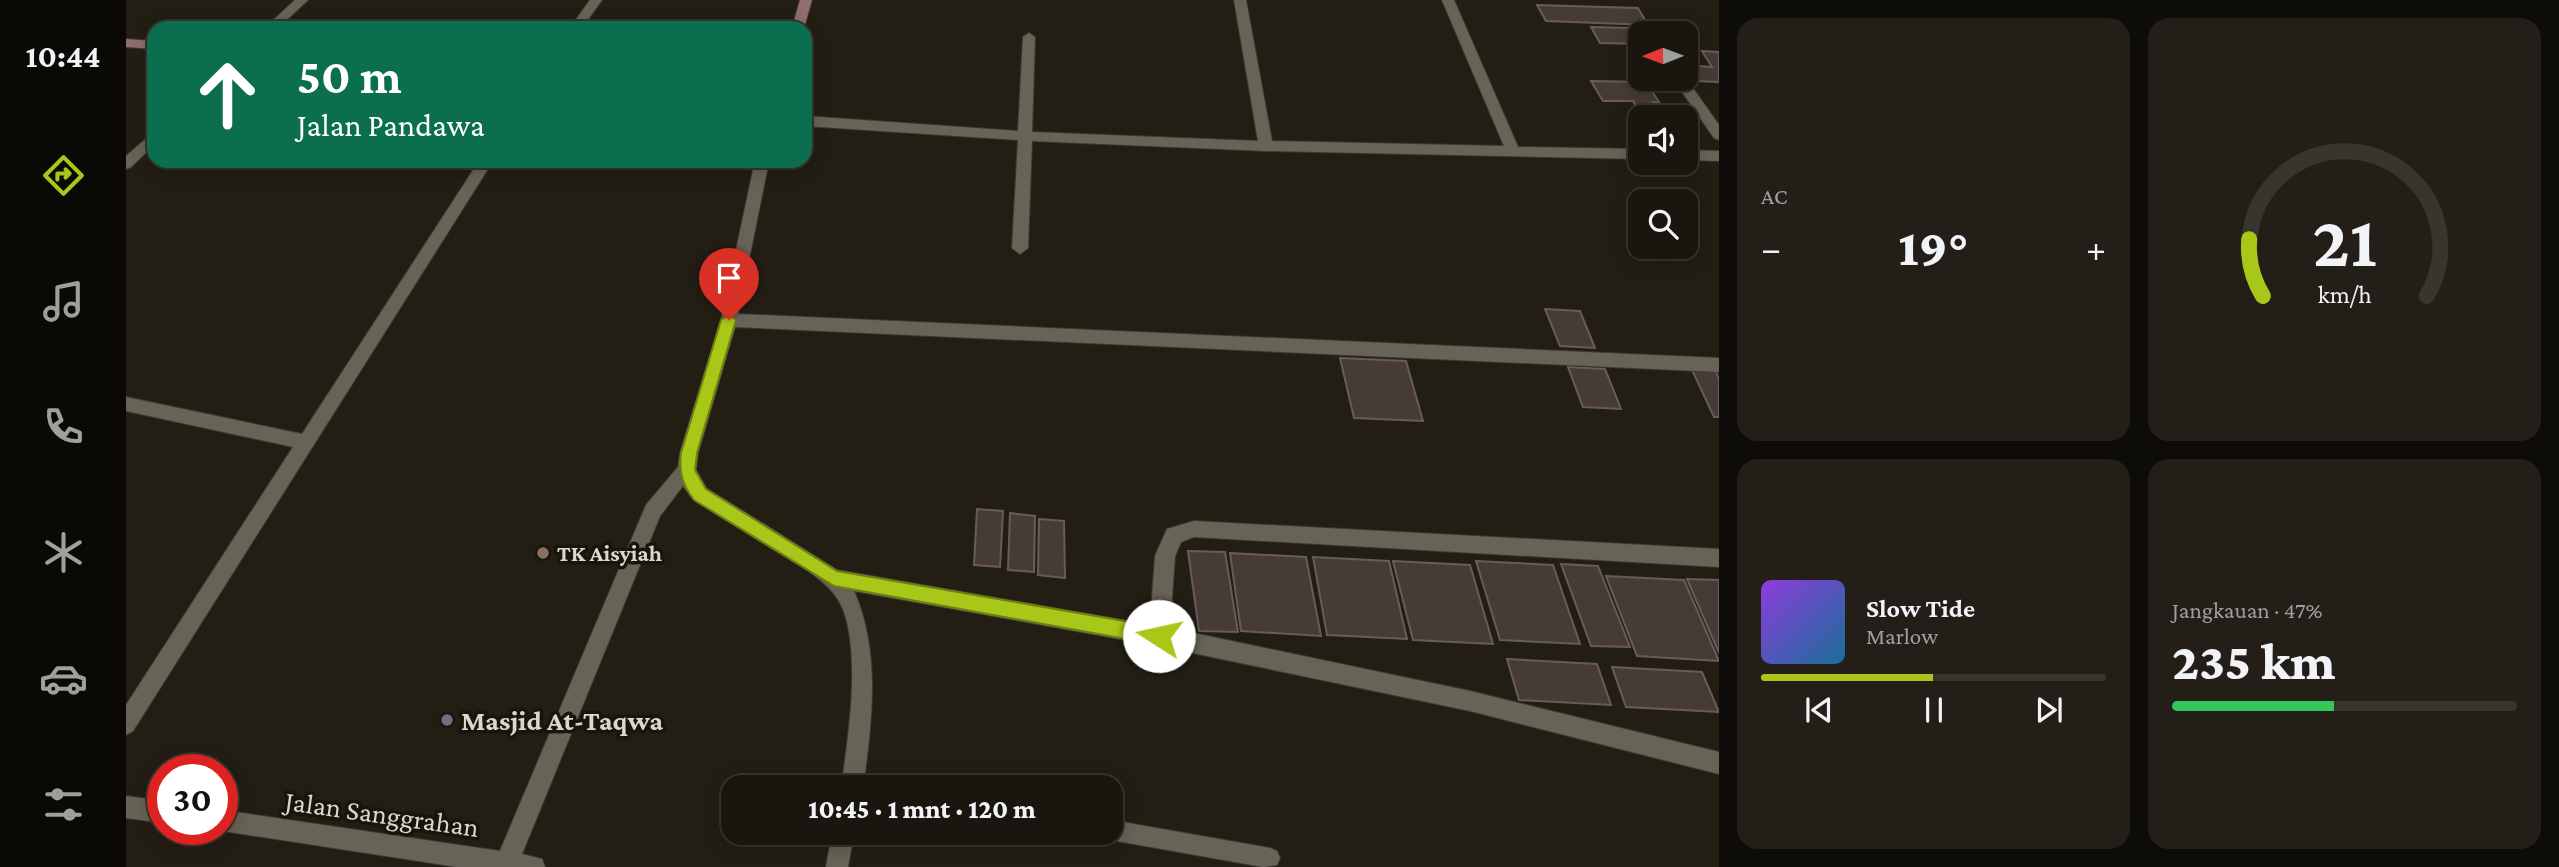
<!DOCTYPE html>
<html lang="id">
<meta charset="utf-8">
<style>
:root{--surface:#1a160f;--page:#231f18;--text:#f1f3f6;--muted:#9f9f9e;--line:#38352f;--accent:#a9c719}
body{margin:0;font-family:"Crimson Pro",serif;background:var(--page);color:var(--text);height:100vh;display:flex;flex-direction:column;font-size:26px;white-space:nowrap}
*{box-sizing:border-box;margin:0}
p{font-size:23px;color:var(--muted)}
.icon{flex:none;width:38px;height:38px;fill:none;stroke:currentColor;stroke-width:2;stroke-linecap:round;stroke-linejoin:round}
.map{position:relative;flex:1;overflow:hidden}
.details{display:flex;flex-direction:column;gap:18px;padding:18px;background:#0e0c08;width:840px}
.details>*{flex:none}
.guide{position:absolute;left:21px;top:21px;width:665px;height:147px;border-radius:21px;box-shadow:0 4px 18px #0003,0 0 0 2px var(--line);background:#0b6e4f;color:#fff;overflow:hidden}
.needle{width:46px;rotate:269deg}
.fabs{position:absolute;left:1502px;top:21px;display:grid;gap:14px}
.fabs a{display:grid;place-items:center;width:70px;height:70px;border-radius:14px;background:var(--surface);box-shadow:0 4px 18px #0003,0 0 0 2px var(--line);font-size:35px}
.speed{position:absolute;left:21px;top:754px;display:flex;gap:14px;font-size:35px;font-weight:700;text-align:center}
.speed>*{display:grid;place-content:center;width:91px;height:91px;border-radius:50%;background:var(--surface);box-shadow:0 4px 18px #0003,0 0 0 2px var(--line);line-height:1}
.speed .limit{border:10px solid #d22;background:#fff;color:#111}
.pin{position:absolute;display:grid;place-items:center;width:60px;height:60px;color:#fff;margin:-72px -30px;border-radius:50% 50% 50% 0;rotate:-45deg;box-shadow:0 0 7px #0007}
.pin .icon{rotate:45deg}
.me{position:absolute;width:77px;margin:-38px;rotate:280deg;stroke-linejoin:round;filter:drop-shadow(0 0 5px #0008)}
.turn{display:flex;align-items:center;gap:24px;height:147px;padding:0 35px;font-size:32px}
.turn .icon{width:91px;height:91px;stroke-width:2.5}
.turn b{display:block;font-size:49px;line-height:60px}
.big{font-size:52px;font-weight:800;line-height:1.1}
.details .tile{flex:1;display:flex;flex-direction:column;justify-content:center;gap:10px;min-width:0;padding:0 24px;border-radius:21px;background:var(--page)}
.details .dial{align-items:center;gap:0}
.dial svg{height:182px;overflow:visible;fill:none;stroke:var(--line);stroke-width:7;stroke-linecap:round;text-anchor:middle}
.dial text{fill:var(--text);stroke:none}
.song{display:flex;align-items:center;gap:21px}
.cover{width:84px;height:84px;border-radius:10px;background:linear-gradient(135deg,hsl(270 70% 55%),hsl(200 70% 35%))}
.played{height:7px;border-radius:4px;background:linear-gradient(90deg,var(--accent) 50%,var(--line) 50%)}
.keys{display:flex;justify-content:space-around;direction:ltr}
.heat{display:flex;justify-content:space-between;align-items:center;font-size:38px;direction:ltr}
.charge{height:10px;border-radius:5px;background:linear-gradient(90deg,#34c759 47%,var(--line) 0)}
.details .tiles{flex:1;display:grid;gap:18px;grid-template-columns:repeat(2,1fr)}
.trip{position:absolute;left:595px;top:775px;width:402px;height:70px;border-radius:21px;background:var(--surface);box-shadow:0 4px 18px #0003,0 0 0 2px var(--line);font-weight:800;line-height:70px;text-align:center}
main{display:flex;flex:1;min-height:0}
.dock{display:flex;flex-direction:column;width:126px;justify-content:space-around;align-items:center;background:#0a0906;color:var(--muted)}
.dock .icon{width:49px;height:49px}
.dock .on{color:var(--accent)}
.dock b{font-size:32px;color:var(--text)}
.map>svg:first-child{display:block}
.building{fill:#473b37;stroke:#695c58;stroke-width:2}
.lines{fill:none;stroke-linecap:round;stroke-linejoin:round}
.service-casing{stroke:#3d3a33;stroke-width:2}
.minor-casing{stroke:#3d3a33;stroke-width:2}
.secondary-casing{stroke:#3d3a33;stroke-width:2}
.service{fill:#686357;fill-rule:evenodd}
.minor{fill:#686357;fill-rule:evenodd}
.secondary{fill:#906e6d;fill-rule:evenodd}
.route{fill:#a9c719;stroke:#6e8110;stroke-width:2}
.education-dot{fill:#8d6e63;stroke:#19150b;stroke-width:2.5}
.worship-dot{fill:#6b7280;stroke:#19150b;stroke-width:2.5}
.labels{text-anchor:middle;dominant-baseline:central;stroke-width:7;stroke-linejoin:round;paint-order:stroke}
.poi-label{font-size:23px;font-weight:bold;fill:#dad7d0;stroke:#19150b;text-anchor:start}
.near-poi-label{font-size:28px;font-weight:bold;fill:#dad7d0;stroke:#19150b;text-anchor:start}
.near-street-label{font-size:28px;fill:#dad7d0;stroke:#19150b}
</style>
<main>
<nav class="dock">
<b>10:44</b>
<svg class="icon on" aria-label="directions" viewBox="0 0 24 24"><path d="M12 3l9 9-9 9-9-9zM9 14v-3h6M13 9l2 2-2 2"/></svg>
<svg class="icon" aria-label="music" viewBox="0 0 24 24"><path d="M9 18V5l10-2v13"/><circle cx="6" cy="18" r="3"/><circle cx="16" cy="16" r="3"/></svg>
<svg class="icon" aria-label="phone" viewBox="0 0 24 24"><path d="M5 4h4l2 5-3 2q2 4 5 5l2-3 5 2v4C11 20 4 13 5 4z"/></svg>
<svg class="icon" aria-label="climate" viewBox="0 0 24 24"><path d="M12 3v18M4 7l16 10M4 17L20 7"/></svg>
<svg class="icon" aria-label="car" viewBox="0 0 24 24"><path d="M5 17H2v-5l4-1 3-4h7l3 4 3 1v5h-3M9 17h6M6 11h13"/><circle cx="7" cy="17" r="2"/><circle cx="17" cy="17" r="2"/></svg>
<svg class="icon" aria-label="filters" viewBox="0 0 24 24"><path d="M4 7h16M4 17h16"/><circle cx="9" cy="7" r="2"/><circle cx="15" cy="17" r="2"/></svg>
</nav>
<div class="map">
<svg width="1593" height="867" viewBox="0 0 1593 867">
<rect width="100%" height="100%" fill="#221e14"/>
<g class="building">
<polygon points="1411,5 1512,8 1522,25 1420,21"/>
<polygon points="1465,27 1508,28 1514,44 1474,43"/>
<polygon points="1576,51 1593,52 1593,82 1569,81 1560,65 1586,67"/>
<polygon points="1465,81 1520,82 1533,102 1527,102 1532,110 1512,110 1507,101 1477,101"/>
<polygon points="1419,309 1454,311 1469,348 1434,346"/>
<polygon points="1214,358 1280,361 1297,421 1228,418"/>
<polygon points="1442,367 1479,369 1495,409 1457,407"/>
<polygon points="1566,370 1590,372 1593,379 1593,417 1588,417"/>
<polygon points="851,509 877,511 874,567 848,565"/>
<polygon points="884,513 909,516 908,572 882,570"/>
<polygon points="913,519 938,521 939,578 912,575"/>
<polygon points="1062,551 1099,552 1112,632 1073,631"/>
<polygon points="1104,553 1180,557 1195,636 1115,631"/>
<polygon points="1187,557 1263,561 1281,639 1201,635"/>
<polygon points="1267,561 1344,565 1367,644 1287,640"/>
<polygon points="1350,561 1427,565 1454,644 1374,640"/>
<polygon points="1435,564 1472,566 1504,647 1465,646"/>
<polygon points="1480,576 1558,580 1593,661 1511,656"/>
<polygon points="1561,579 1593,580 1593,653"/>
<polygon points="1381,659 1471,664 1485,705 1393,700"/>
<polygon points="1486,667 1576,672 1593,712 1500,707"/>
</g>
<g class="lines">
<defs>
<g id="service">
<polygon points="726,773 758,781 761,788 718,788 716,783 719,776"/>
<polygon points="985,820 1144,848 1151,851 1154,858 1151,865 1137,867 985,840 978,837 976,833 985,833"/>
</g>
<g id="minor">
<polygon points="169,0 182,0 152,28 139,28"/>
<polygon points="464,0 476,0 456,28 444,28"/>
<polygon points="1108,0 1120,0 1146,141 1378,146 1316,0 1328,0 1392,147 1514,149 1514,159 1140,151 906,141 902,248 894,254 886,248 892,140 679,126 679,116 892,131 897,37 903,33 909,37 906,132 1132,141"/>
<polygon points="1521,27 1529,33 1516,33 1517,28"/>
<polygon points="1559,77 1593,125 1593,140 1588,138 1547,79"/>
<polygon points="28,132 28,145 5,167 0,169 0,156"/>
<polygon points="1559,150 1593,151 1593,161 1559,160"/>
<polygon points="353,161 367,161 7,731 0,735 0,705 167,447 0,411 0,397 176,434"/>
<path d="M629 161H643L612 314 1593 358V372L609 327 572 453 570 470 580 488 711 570 1024 625 1029 556 1041 529 1068 521 1593 549V567L1068 537 1055 542 1049 556 1044 628 1344 691 1593 752V774L1344 711 1033 646 728 591C755 653 746 722 737 788H715C722 741 738 639 711 598 704 587 694 580 684 572L568 500 557 486 534 516 396 854 416 859 419 867H331L90 830H96V810L374 851 520 505 552 467 554 453 595 320Z"/>
<polygon points="0,796 37,801 37,823 0,818"/>
<polygon points="706,833 728,833 722,867 700,867"/>
</g>
<g id="secondary">
<polygon points="674,0 686,0 678,28 666,28"/>
<polygon points="0,39 28,41 28,49 0,47"/>
</g>
</defs>
<use href="#service" class="service-casing"/>
<use href="#minor" class="minor-casing"/>
<use href="#secondary" class="secondary-casing"/>
<use href="#service" class="service"/>
<use href="#minor" class="minor"/>
<use href="#secondary" class="secondary"/>
</g>
<path class="route" d="M603 314 610 320 571 453 569 470 580 489 711 571 1033 627 1039 630 1042 636 1039 642 1033 645 708 586 568 500C556 484 553 473 555 453L595 320Z"/>
<circle class="education-dot" cx="417" cy="553" r="7"/>
<circle class="worship-dot" cx="321" cy="720" r="7"/>
<g class="labels">
<g class="poi-label">
<text x="431" y="553">TK Aisyiah</text>
</g>
<g class="near-poi-label">
<text x="335" y="720">Masjid At-Taqwa</text>
</g>
<g class="near-street-label">
<text transform="translate(256 814) rotate(8)">Jalan Sanggrahan</text>
</g>
</g>
</svg>
<div class="fabs">
<a><svg class="needle" viewBox="-14 -14 28 28"><path d="M0-13l5 13h-10z" fill="#e53935"/><path d="M0 13l5-13h-10z" fill="#9f9f9e"/></svg></a>
<a><svg class="icon" aria-label="sound" viewBox="0 0 24 24"><path d="M4 9h4l5-4v14l-5-4H4zM17 9q2 3 0 6"/></svg></a>
<a><svg class="icon" aria-label="search" viewBox="0 0 24 24"><circle cx="10" cy="10" r="6"/><path d="M15 15l6 6"/></svg></a>
</div>
<div class="speed"><div class="limit">30</div></div>
<div class="pin" style="left:603px;top:320px;background:#d93025"><svg class="icon" aria-label="arrive" viewBox="0 0 24 24"><path d="M6 21V4h12l-3 4 3 4H6"/></svg></div>
<svg class="me" style="left:1033px;top:636px" viewBox="-20 -20 40 40"><circle r="19" fill="#fff"/><path d="M0-13L10 11 0 6-10 11z" fill="#a9c719"/></svg>
<div class="trip">10:45 · 1 mnt · 120 m</div>
<div class="guide">
<div class="turn"><svg class="icon" aria-label="ahead" viewBox="0 0 24 24"><path d="M12 20V5M6 11l6-6 6 6"/></svg><div><b>50 m</b>Jalan Pandawa</div></div>
</div>
</div>
<section class="details">
<div class="tiles">
<div class="tile"><p>AC</p>
<div class="heat"><a>−</a><b class="big">19°</b><a>+</a></div>
</div>
<div class="tile dial"><svg viewBox="0 0 100 80">
<path d="M14 69A42 42 0 1 1 86 69"/>
<path d="M14 69A42 42 0 0 1 8 44" stroke="#a9c719"/>
<text x="50" y="56" font-size="32" font-weight="700">21</text>
<text x="50" y="72" font-size="11">km/h</text>
</svg></div>
<div class="tile">
<div class="song"><i class="cover"></i><div><b>Slow Tide</b><p>Marlow</p></div></div>
<div class="played"></div>
<div class="keys"><svg class="icon" aria-label="previous" viewBox="0 0 24 24"><path d="M18 5L8 12l10 7zM5 5v14"/></svg><svg class="icon" aria-label="pause" viewBox="0 0 24 24"><path d="M8 5v14M16 5v14"/></svg><svg class="icon" aria-label="next" viewBox="0 0 24 24"><path d="M6 5l10 7-10 7zM19 5v14"/></svg></div>
</div>
<div class="tile"><p>Jangkauan · 47%</p><b class="big">235 km</b><div class="charge"></div></div>
</div>
</section>
</main>
